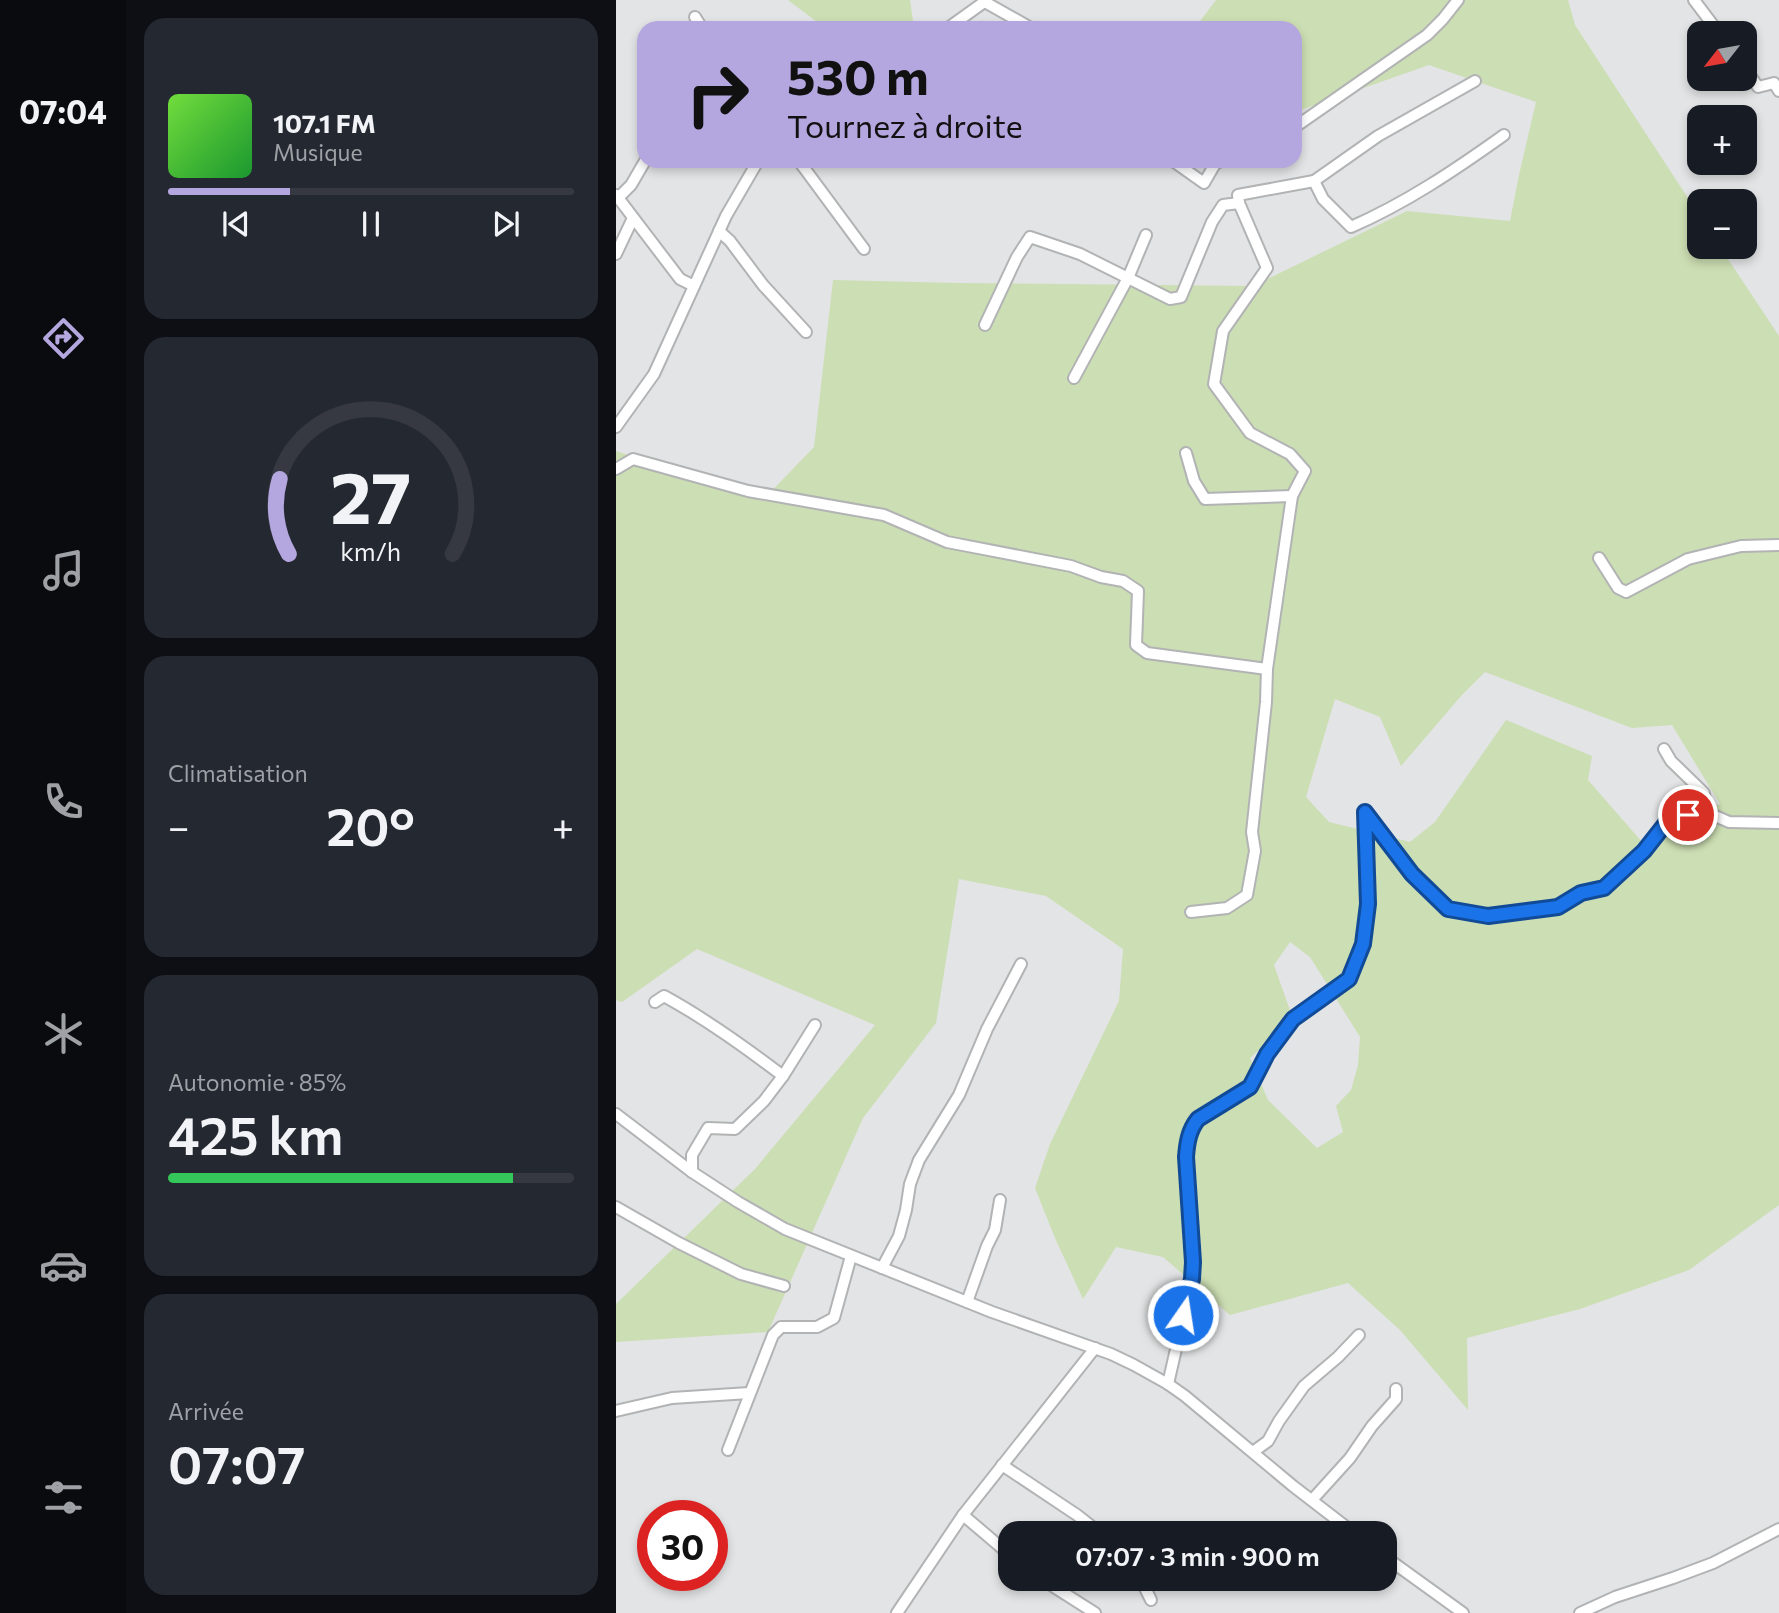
<!DOCTYPE html>
<html lang="fr">
<meta charset="utf-8">
<style>
:root{--surface:#171b24;--page:#242831;--text:#f1f3f6;--muted:#9ea1a6;--line:#363941;--accent:#b4a6df}
body{margin:0;font-family:Commissioner,sans-serif;background:var(--page);color:var(--text);height:100vh;display:flex;flex-direction:column;font-size:26px;white-space:nowrap}
*{box-sizing:border-box;margin:0}
p{font-size:23px;color:var(--muted)}
.icon{flex:none;width:38px;height:38px;fill:none;stroke:currentColor;stroke-width:2;stroke-linecap:round;stroke-linejoin:round}
.map{position:relative;flex:1;overflow:hidden}
.drawer{display:flex;flex-direction:column;gap:18px;padding:18px;background:#0d0f14;width:490px}
.drawer>*{flex:none}
.banner{position:absolute;left:21px;top:21px;width:665px;height:147px;border-radius:21px;box-shadow:0 4px 10px #0003;background:#b4a6df;color:#111;overflow:hidden}
.needle{width:46px;rotate:239deg}
.tools{position:absolute;left:1071px;top:21px;display:grid;gap:14px}
.tools a{display:grid;place-items:center;width:70px;height:70px;border-radius:14px;background:var(--surface);box-shadow:0 4px 10px #0003;font-size:35px}
.speed{position:absolute;left:21px;top:1500px;display:flex;gap:14px;font-size:35px;font-weight:700;text-align:center}
.speed>*{display:grid;place-content:center;width:91px;height:91px;border-radius:50%;background:var(--surface);box-shadow:0 4px 10px #0003;line-height:1}
.speed .limit{border:10px solid #d22;background:#fff;color:#111}
.pin{position:absolute;display:grid;place-items:center;width:60px;height:60px;color:#fff;margin:-30px;border:4px solid #fff;border-radius:50%;box-shadow:0 2px 7px #0007}
.me{position:absolute;width:77px;margin:-38px;rotate:13deg;stroke-linejoin:round;filter:drop-shadow(0 0 5px #0008)}
.turn{display:flex;align-items:center;gap:24px;height:147px;padding:0 35px;font-size:32px}
.turn .icon{width:91px;height:91px;stroke-width:2.5}
.turn b{display:block;font-size:49px;line-height:60px}
.big{font-size:52px;font-weight:600;line-height:1.1}
.drawer .card{flex:1;display:flex;flex-direction:column;justify-content:center;gap:10px;min-width:0;padding:0 24px;border-radius:21px;background:var(--page)}
.drawer .dial{align-items:center;gap:0}
.dial svg{height:182px;overflow:visible;fill:none;stroke:var(--line);stroke-width:7;stroke-linecap:round;text-anchor:middle}
.dial text{fill:var(--text);stroke:none}
.song{display:flex;align-items:center;gap:21px}
.cover{width:84px;height:84px;border-radius:10px;background:linear-gradient(135deg,hsl(100 70% 55%),hsl(130 70% 35%))}
.played{height:7px;border-radius:4px;background:linear-gradient(90deg,var(--accent) 30%,var(--line) 30%)}
.keys{display:flex;justify-content:space-around;direction:ltr}
.heat{display:flex;justify-content:space-between;align-items:center;font-size:38px;direction:ltr}
.charge{height:10px;border-radius:5px;background:linear-gradient(90deg,#34c759 85%,var(--line) 0)}
.trip{position:absolute;left:382px;top:1521px;width:399px;height:70px;border-radius:21px;background:var(--surface);box-shadow:0 4px 10px #0003;font-weight:600;line-height:70px;text-align:center}
main{display:flex;flex:1;min-height:0}
.dock{display:flex;flex-direction:column;width:126px;justify-content:space-around;align-items:center;background:#090b0e;color:var(--muted)}
.dock .icon{width:49px;height:49px}
.dock .active{color:var(--accent)}
.dock b{font-size:32px;color:var(--text)}
.map>svg:first-child{display:block}
.green{fill:#ccdeb3;fill-rule:evenodd}
.lines{fill:none;stroke-linecap:round;stroke-linejoin:round}
.minor-casing{stroke:#b2b3b4;stroke-width:14}
.minor{stroke:#fff;stroke-width:10}
.route-casing{stroke:#114b97;stroke-width:18}
.route{stroke:#1a73e8;stroke-width:12}
</style>
<main>
<nav class="dock">
<b>07:04</b>
<svg class="icon active" aria-label="directions" viewBox="0 0 24 24"><path d="M12 3l9 9-9 9-9-9zM9 14v-3h6M13 9l2 2-2 2"/></svg>
<svg class="icon" aria-label="music" viewBox="0 0 24 24"><path d="M9 18V5l10-2v13"/><circle cx="6" cy="18" r="3"/><circle cx="16" cy="16" r="3"/></svg>
<svg class="icon" aria-label="phone" viewBox="0 0 24 24"><path d="M5 4h4l2 5-3 2q2 4 5 5l2-3 5 2v4C11 20 4 13 5 4z"/></svg>
<svg class="icon" aria-label="climate" viewBox="0 0 24 24"><path d="M12 3v18M4 7l16 10M4 17L20 7"/></svg>
<svg class="icon" aria-label="car" viewBox="0 0 24 24"><path d="M5 17H2v-5l4-1 3-4h7l3 4 3 1v5h-3M9 17h6M6 11h13"/><circle cx="7" cy="17" r="2"/><circle cx="17" cy="17" r="2"/></svg>
<svg class="icon" aria-label="filters" viewBox="0 0 24 24"><path d="M4 7h16M4 17h16"/><circle cx="9" cy="7" r="2"/><circle cx="15" cy="17" r="2"/></svg>
</nav>
<section class="drawer">
<div class="card">
<div class="song"><i class="cover"></i><div><b>107.1 FM</b><p>Musique</p></div></div>
<div class="played"></div>
<div class="keys"><svg class="icon" aria-label="previous" viewBox="0 0 24 24"><path d="M18 5L8 12l10 7zM5 5v14"/></svg><svg class="icon" aria-label="pause" viewBox="0 0 24 24"><path d="M8 5v14M16 5v14"/></svg><svg class="icon" aria-label="next" viewBox="0 0 24 24"><path d="M6 5l10 7-10 7zM19 5v14"/></svg></div>
</div>
<div class="card dial"><svg viewBox="0 0 100 80">
<path d="M14 69A42 42 0 1 1 86 69"/>
<path d="M14 69A42 42 0 0 1 10 36" stroke="#b4a6df"/>
<text x="50" y="56" font-size="32" font-weight="700">27</text>
<text x="50" y="72" font-size="11">km/h</text>
</svg></div>
<div class="card"><p>Climatisation</p>
<div class="heat"><a>−</a><b class="big">20°</b><a>+</a></div>
</div>
<div class="card"><p>Autonomie · 85%</p><b class="big">425 km</b><div class="charge"></div></div>
<div class="card"><p>Arrivée</p><b class="big">07:07</b></div>
</section>
<div class="map">
<svg width="1163" height="1613" viewBox="0 0 1163 1613">
<rect width="100%" height="100%" fill="#e3e4e5"/>
<g class="green">
<polygon points="172,0 294,0 298,28 209,28"/>
<path d="M600 0H952L959 25 1083 215V247H1104L1163 336V1205L1073 1270 964 1309 851 1338 852 1410 784 1330 732 1283 614 1315 547 1257 500 1247 467 1299 439 1238 419 1188 434 1144 503 1001 507 949 430 896 343 879 320 1023 247 1118 152 1332 0 1342V1304L139 1169 259 1025 81 949 6 1002 0 1000V451L146 501 198 447 217 280 342 283 637 286 791 211 894 221 903 175 920 102 813 65 679 112V28H579ZM869 672 1016 728 1056 725 1104 804 1054 818 1026 842 972 780 976 756 890 720 819 822 794 842 713 822 690 797 719 699 764 717 785 766 845 696ZM674 942 694 957 744 1037 742 1065 735 1090 720 1106 727 1132 701 1148 652 1100 634 1058 677 1019 658 965Z"/>
</g>
<g class="lines">
<defs>
<g id="minor">
<polyline points="1078,0 1103,33"/>
<polyline points="367,1 415,28"/>
<polyline points="79,17 86,28"/>
<polyline points="332,28 371,0"/>
<polyline points="1129,68 1142,87 1158,83 1163,91"/>
<polyline points="679,127 811,35 827,19 842,0"/>
<polyline points="183,161 248,249"/>
<polyline points="557,161 588,183 599,164 605,161"/>
<path d="M698 181 707 199 735 227C790 203 839 170 888 135"/>
<polyline points="0,195 64,279 78,286"/>
<polyline points="2,198 15,185 29,161"/>
<polyline points="103,231 114,241 147,285 190,332"/>
<polyline points="0,254 17,218"/>
<polyline points="369,325 401,257 414,237 464,254 554,299 565,297 596,222 607,205 623,203"/>
<polyline points="458,378 512,278 530,235"/>
<polyline points="0,427 38,374 110,216 142,161"/>
<polyline points="570,453 578,481 589,499 676,496"/>
<polyline points="0,469 17,459 132,491 268,515 331,542 455,566 485,577 507,581 522,591 520,645 531,653 651,669"/>
<polyline points="983,558 1002,588 1010,592 1072,559 1125,546 1163,545"/>
<polyline points="1048,749 1055,761 1088,793 1090,812"/>
<polyline points="575,912 611,908 631,895 639,851 636,832 650,702 651,669 676,496 689,471 674,454 634,433 598,384 607,331 651,268 623,203 622,195 698,181 762,136 859,81"/>
<path d="M39 1002 48 996C90 1019 129 1047 167 1076"/>
<polyline points="0,1114 76,1172 122,1202 169,1229 376,1312 495,1354 518,1365 552,1384 569,1396 677,1486 738,1533"/>
<polyline points="76,1172 76,1155 92,1128 119,1129 148,1101 167,1076 199,1025"/>
<polyline points="0,1207 63,1243 125,1274 168,1286"/>
<polyline points="266,1268 283,1236 290,1210 294,1184 303,1160 343,1095 371,1029 405,964"/>
<polyline points="351,1302 371,1246 379,1230 384,1200"/>
<polyline points="552,1384 576,1279 577,1262 570,1157 576,1126 582,1119 634,1087 651,1053 677,1019 733,979 747,944 752,903 749,812 796,874 832,910 872,916 942,907 965,893 988,888 1028,851 1054,818 1090,812 1113,822 1163,823"/>
<polyline points="0,1411 56,1398 133,1393"/>
<polyline points="112,1450 157,1335 165,1327 201,1327 218,1318 235,1256"/>
<polyline points="637,1452 652,1441 663,1421 688,1386 722,1357 743,1335"/>
<polyline points="386,1465 461,1515 484,1533"/>
<polyline points="696,1500 734,1458 756,1426 780,1399 780,1389"/>
<polyline points="347,1515 394,1555"/>
<polyline points="768,1556 847,1613"/>
<polyline points="424,1578 479,1613"/>
<polyline points="524,1578 535,1600"/>
<polyline points="281,1613 347,1515 479,1348"/>
<polyline points="964,1613 999,1597 1057,1578 1097,1563 1163,1529"/>
</g>
</defs>
<use href="#minor" class="minor-casing"/>
<use href="#minor" class="minor"/>
</g>
<g class="lines">
<defs>
<path id="route" d="M567 1315 576 1279 577 1262 570 1157C571 1143 573 1130 582 1119L634 1087 651 1054 677 1019 733 979 747 944 752 904 749 812 796 874 832 909 872 916 942 907 965 893 988 888 1028 851 1054 818 1072 815"/>
</defs>
<use href="#route" class="route-casing"/>
<use href="#route" class="route"/>
</g>
</svg>
<div class="tools">
<a><svg class="needle" viewBox="-14 -14 28 28"><path d="M0-13l5 13h-10z" fill="#e53935"/><path d="M0 13l5-13h-10z" fill="#9ea1a6"/></svg></a>
<a>+</a>
<a>−</a>
</div>
<div class="speed"><div class="limit">30</div></div>
<div class="pin" style="left:1072px;top:815px;background:#d93025"><svg class="icon" aria-label="arrive" viewBox="0 0 24 24"><path d="M6 21V4h12l-3 4 3 4H6"/></svg></div>
<svg class="me" style="left:567px;top:1315px" viewBox="-20 -20 40 40"><circle r="17" fill="#1a73e8" stroke="#fff" stroke-width="3"/><path d="M0-11L8 9 0 5-8 9z" fill="#fff"/></svg>
<div class="trip">07:07 · 3 min · 900 m</div>
<div class="banner">
<div class="turn"><svg class="icon" aria-label="right" viewBox="0 0 24 24"><path d="M7 20v-9h11M14 6l5 5-5 5"/></svg><div><b>530 m</b>Tournez à droite</div></div>
</div>
</div>
</main>
